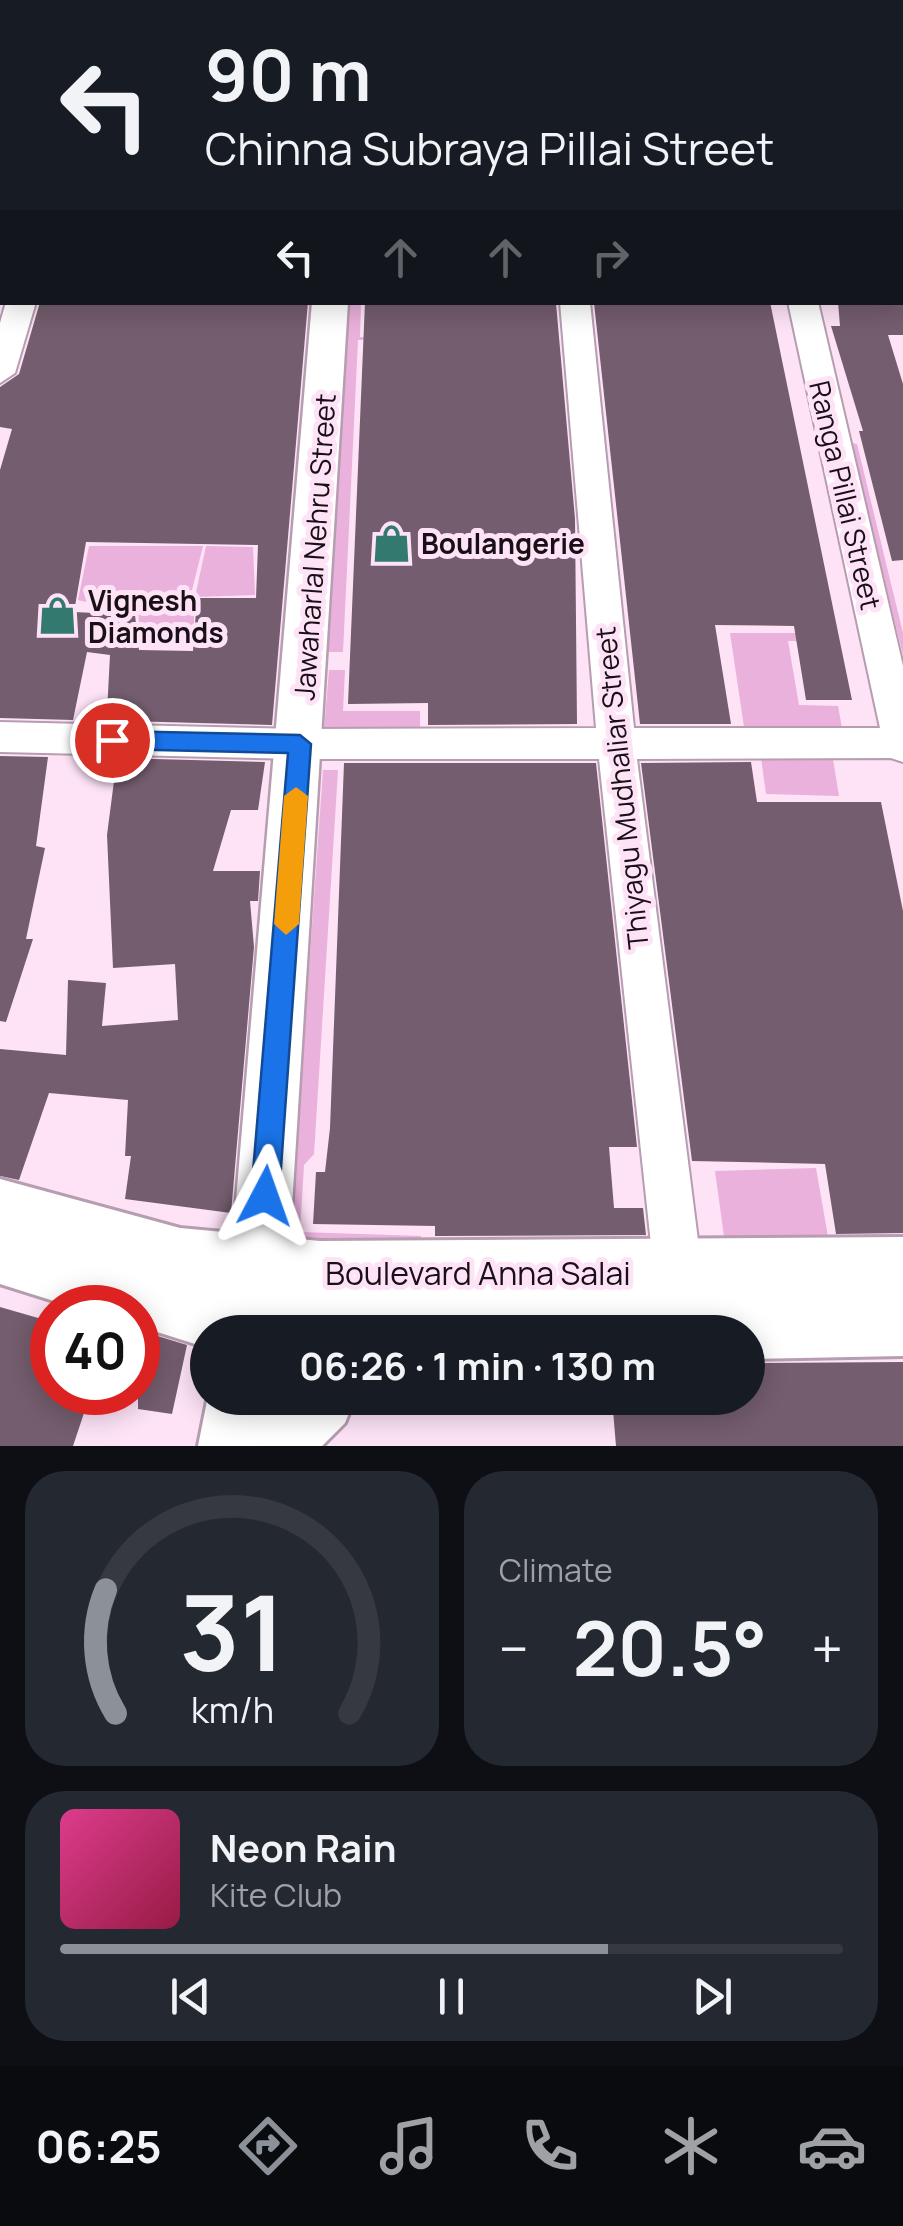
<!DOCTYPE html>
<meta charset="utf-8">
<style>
:root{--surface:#171b24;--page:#242831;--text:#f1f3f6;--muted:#9ea1a6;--line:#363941;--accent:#8c9099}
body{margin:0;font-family:Manrope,sans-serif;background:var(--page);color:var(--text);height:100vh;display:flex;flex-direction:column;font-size:38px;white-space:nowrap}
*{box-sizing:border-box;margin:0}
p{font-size:32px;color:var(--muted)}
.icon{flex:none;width:55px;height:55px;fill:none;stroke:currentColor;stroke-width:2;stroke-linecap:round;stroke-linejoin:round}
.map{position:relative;height:1446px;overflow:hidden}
.side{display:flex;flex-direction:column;gap:25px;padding:25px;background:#0d0f14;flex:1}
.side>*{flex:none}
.top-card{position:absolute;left:0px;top:0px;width:905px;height:305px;box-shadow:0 5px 25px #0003;background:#171b24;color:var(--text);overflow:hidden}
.speed{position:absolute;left:30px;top:1285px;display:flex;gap:20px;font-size:50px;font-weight:700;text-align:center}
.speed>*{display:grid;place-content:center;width:130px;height:130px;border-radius:50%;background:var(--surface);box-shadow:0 5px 25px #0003;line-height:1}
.speed .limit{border:15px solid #d22;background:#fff;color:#111}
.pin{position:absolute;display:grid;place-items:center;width:85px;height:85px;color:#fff;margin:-42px;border:5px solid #fff;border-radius:50%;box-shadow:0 2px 10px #0007}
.me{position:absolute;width:110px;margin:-55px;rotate:4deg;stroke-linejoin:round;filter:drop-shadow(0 0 8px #0008)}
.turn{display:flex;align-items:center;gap:35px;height:210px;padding:0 40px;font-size:45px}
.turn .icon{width:130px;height:130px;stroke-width:2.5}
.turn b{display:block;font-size:70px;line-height:85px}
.lanes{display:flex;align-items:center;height:95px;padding:0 40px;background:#0003;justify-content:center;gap:50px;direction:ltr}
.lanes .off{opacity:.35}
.big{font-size:75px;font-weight:700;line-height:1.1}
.side .widget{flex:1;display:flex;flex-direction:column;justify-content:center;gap:15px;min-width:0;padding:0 35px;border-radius:40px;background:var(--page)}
.side .dial{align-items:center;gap:0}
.dial svg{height:260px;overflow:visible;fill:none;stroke:var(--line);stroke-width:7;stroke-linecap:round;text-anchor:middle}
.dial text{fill:var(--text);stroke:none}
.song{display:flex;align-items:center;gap:30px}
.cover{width:120px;height:120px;border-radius:15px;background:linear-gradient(135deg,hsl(330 70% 55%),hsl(340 70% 35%))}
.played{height:10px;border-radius:5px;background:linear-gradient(90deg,var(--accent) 70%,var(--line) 70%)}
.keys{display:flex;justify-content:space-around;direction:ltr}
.heat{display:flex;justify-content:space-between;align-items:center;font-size:55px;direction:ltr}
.side .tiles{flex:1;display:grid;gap:25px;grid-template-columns:1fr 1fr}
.widget:last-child{grid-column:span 2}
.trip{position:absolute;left:190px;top:1315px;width:575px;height:100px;border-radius:50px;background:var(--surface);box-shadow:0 5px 25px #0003;font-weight:700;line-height:100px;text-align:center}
.dock{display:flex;height:160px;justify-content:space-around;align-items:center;background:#090b0e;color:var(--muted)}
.dock .icon{width:70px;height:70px}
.dock .selected{color:var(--accent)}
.dock b{font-size:45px;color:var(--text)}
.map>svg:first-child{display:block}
.green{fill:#e9b1db}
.building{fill:#745d6e;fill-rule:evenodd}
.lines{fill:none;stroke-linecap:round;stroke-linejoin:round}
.minor-casing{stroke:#b69daf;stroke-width:4}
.tertiary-casing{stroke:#b69daf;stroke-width:5}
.secondary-casing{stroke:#b69daf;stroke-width:6}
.minor{fill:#fff;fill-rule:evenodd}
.tertiary{fill:#fff;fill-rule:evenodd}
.secondary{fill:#fff;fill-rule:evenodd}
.route{fill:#1a73e8;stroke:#114b97;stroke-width:2.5}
.slow{fill:#f59e0b}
.labels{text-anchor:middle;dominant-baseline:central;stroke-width:10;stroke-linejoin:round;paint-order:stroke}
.street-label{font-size:28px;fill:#191017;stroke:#fee3f7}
.poi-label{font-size:28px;font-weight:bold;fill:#191017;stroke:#fee3f7;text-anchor:start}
.near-street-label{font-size:32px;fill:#191017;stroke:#fee3f7}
</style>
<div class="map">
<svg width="903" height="1446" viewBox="0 0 903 1446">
<rect width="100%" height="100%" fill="#fee3f7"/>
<g class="green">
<polygon points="347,303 361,303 360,337 454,339 358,340 343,652 325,652"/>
<polygon points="851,443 857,444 903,633 903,655"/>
<polygon points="89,546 203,546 190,598 150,606 194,600 194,644 140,638 138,608 125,611 78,600"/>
<polygon points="206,546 253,547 255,595 195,597"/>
<polygon points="730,633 828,633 829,641 788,641 799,705 838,706 842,728 744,727"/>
<polygon points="329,670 345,670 343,711 420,711 420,729 324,729"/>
<polygon points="761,758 833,759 839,796 766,794"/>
<polygon points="323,770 338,770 314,1154 304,1165 300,1232 421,1236 421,1257 289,1256"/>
<polygon points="816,1168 830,1248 726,1251 715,1171"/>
</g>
<g class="building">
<path d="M40 302H308L272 725 124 721 125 717 107 712 110 655 87 652 73 720 0 718V470L12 429 0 427V387L19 374ZM86 542 258 545 256 598H197L193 651 139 650 135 615 74 612Z"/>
<polygon points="365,302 556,303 575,519 577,724 428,725 428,703 348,704"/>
<polygon points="770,302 852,700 806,700 794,626 715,625 731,724 640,724 594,303"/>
<polygon points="838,302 903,302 903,335 888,335 903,384 903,560 892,561 859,431 863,431 831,326 840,326"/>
<polygon points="0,756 48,757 36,846 45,848 26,939 33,939 6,1022 0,1021"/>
<polygon points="117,758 265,762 258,810 231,810 213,871 260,871 258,901 250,901 254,947 231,1213 125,1199 131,1156 125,1156 128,1100 49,1093 19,1180 0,1176 0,1049 66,1055 68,980 106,983 102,1026 178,1020 175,964 113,968 107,835"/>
<polygon points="751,762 757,802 881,802 903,911 903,1233 836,1234 825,1164 692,1161 641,763"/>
<polygon points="344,763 596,763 637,1147 609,1147 614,1208 643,1208 646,1235 435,1236 435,1226 313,1224 316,1172 325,1172 330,1128"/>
<polygon points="0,1307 52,1322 52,1392 91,1392 73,1446 0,1446"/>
<polygon points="138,1330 187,1345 172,1414 138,1409"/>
<polygon points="903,1362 903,1446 616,1446 612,1398 748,1398 748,1363"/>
</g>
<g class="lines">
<defs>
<g id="minor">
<polygon points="703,0 727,0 728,2 704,2"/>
<polygon points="6,302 36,302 15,373 0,383 0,323"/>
<polygon points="560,302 590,302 634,728 880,728 788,302 818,302 903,666 903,762 891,758 637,759 702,1272 695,1289 678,1296 661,1289 654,1272 599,759 300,759 0,752 0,722 300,729 596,728"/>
</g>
<g id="tertiary">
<rect x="333" y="0" width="28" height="2"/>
<rect x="902" y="255" width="1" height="20"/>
<polygon points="0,263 2,264 2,285 0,285"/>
<polygon points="312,302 348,302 288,1271 279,1291 259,1300 239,1291 230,1271"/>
</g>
<g id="secondary">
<polygon points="0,1179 180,1228 320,1241 903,1237 903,1356 748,1359 748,1332 208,1332 208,1348 138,1326 138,1308 76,1308 0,1284"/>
<polygon points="208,1396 208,1398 355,1398 345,1423 322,1446 198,1446"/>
</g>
</defs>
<use href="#minor" class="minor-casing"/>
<use href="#tertiary" class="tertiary-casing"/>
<use href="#secondary" class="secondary-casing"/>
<use href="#minor" class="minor"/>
<use href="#tertiary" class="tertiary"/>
<use href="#secondary" class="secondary"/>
</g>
<polygon class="route" points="112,731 300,735 311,744 279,1196 275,1205 265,1209 255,1205 251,1196 288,753 112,749 101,740"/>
<polygon class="slow" points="296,787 308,796 299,924 286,935 274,924 284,796"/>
<defs>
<symbol id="shop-bare" viewBox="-9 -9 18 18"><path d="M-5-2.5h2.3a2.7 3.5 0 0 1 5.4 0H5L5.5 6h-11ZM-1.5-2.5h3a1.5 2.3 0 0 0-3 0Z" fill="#337970" stroke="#fee3f7" stroke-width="2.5" paint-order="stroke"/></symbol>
</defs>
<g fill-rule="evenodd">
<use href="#shop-bare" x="364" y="516" width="55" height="55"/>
<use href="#shop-bare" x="30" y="588" width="55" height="55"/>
</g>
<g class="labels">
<g class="street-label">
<text transform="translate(846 495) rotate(77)">Ranga Pillai Street</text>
<text transform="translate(314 547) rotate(-86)">Jawaharlal Nehru Street</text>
<text transform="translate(621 788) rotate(-96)">Thiyagu Mudhaliar Street</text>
</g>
<g class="poi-label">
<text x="421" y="543">Boulangerie</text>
<text x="88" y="600">Vignesh<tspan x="88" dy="32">Diamonds</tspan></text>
</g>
<g class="near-street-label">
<text x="478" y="1273">Boulevard Anna Salai</text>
</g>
</g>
</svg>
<div class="speed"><div class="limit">40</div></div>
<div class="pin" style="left:112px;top:740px;background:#d93025"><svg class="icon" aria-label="arrive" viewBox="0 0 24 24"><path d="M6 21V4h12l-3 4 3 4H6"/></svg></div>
<svg class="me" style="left:265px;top:1196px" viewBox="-20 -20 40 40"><path d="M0-17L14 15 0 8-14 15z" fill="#1a73e8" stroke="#fff" stroke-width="4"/></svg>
<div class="trip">06:26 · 1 min · 130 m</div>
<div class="top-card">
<div class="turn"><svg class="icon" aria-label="left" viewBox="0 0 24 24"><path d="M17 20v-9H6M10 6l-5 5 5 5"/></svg><div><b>90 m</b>Chinna Subraya Pillai Street</div></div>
<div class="lanes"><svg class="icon" aria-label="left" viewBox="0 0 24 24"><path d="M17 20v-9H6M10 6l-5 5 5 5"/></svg><svg class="icon off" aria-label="ahead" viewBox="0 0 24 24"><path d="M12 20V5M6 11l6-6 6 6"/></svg><svg class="icon off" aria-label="ahead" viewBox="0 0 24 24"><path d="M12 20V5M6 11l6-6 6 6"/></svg><svg class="icon off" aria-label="right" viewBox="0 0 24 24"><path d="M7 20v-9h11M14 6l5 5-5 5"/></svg></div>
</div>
</div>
<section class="side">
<div class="tiles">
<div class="widget dial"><svg viewBox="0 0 100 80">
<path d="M14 69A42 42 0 1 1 86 69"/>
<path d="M14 69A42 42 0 0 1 11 31" stroke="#8c9099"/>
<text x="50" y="56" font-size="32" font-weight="700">31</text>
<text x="50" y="72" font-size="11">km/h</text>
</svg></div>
<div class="widget"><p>Climate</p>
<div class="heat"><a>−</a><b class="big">20.5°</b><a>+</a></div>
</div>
<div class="widget">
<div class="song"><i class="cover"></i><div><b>Neon Rain</b><p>Kite Club</p></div></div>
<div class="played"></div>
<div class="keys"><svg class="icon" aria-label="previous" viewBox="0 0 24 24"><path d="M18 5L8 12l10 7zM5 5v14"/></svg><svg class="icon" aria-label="pause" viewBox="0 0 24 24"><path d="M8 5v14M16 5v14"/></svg><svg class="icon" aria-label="next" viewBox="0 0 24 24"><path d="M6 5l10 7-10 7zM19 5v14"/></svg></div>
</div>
</div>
</section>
<nav class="dock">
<b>06:25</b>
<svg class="icon selected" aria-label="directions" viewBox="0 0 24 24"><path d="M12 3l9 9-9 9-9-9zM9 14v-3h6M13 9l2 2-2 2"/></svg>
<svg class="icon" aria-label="music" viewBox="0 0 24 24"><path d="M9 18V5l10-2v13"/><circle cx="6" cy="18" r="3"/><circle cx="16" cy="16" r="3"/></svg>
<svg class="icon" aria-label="phone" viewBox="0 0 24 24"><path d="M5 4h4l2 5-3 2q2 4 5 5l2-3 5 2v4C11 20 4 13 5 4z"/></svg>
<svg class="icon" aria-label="climate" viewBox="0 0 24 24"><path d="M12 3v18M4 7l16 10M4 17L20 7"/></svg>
<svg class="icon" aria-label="car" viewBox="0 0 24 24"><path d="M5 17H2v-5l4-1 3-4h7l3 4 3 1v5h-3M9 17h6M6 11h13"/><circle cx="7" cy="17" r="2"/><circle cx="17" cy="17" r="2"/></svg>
</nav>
